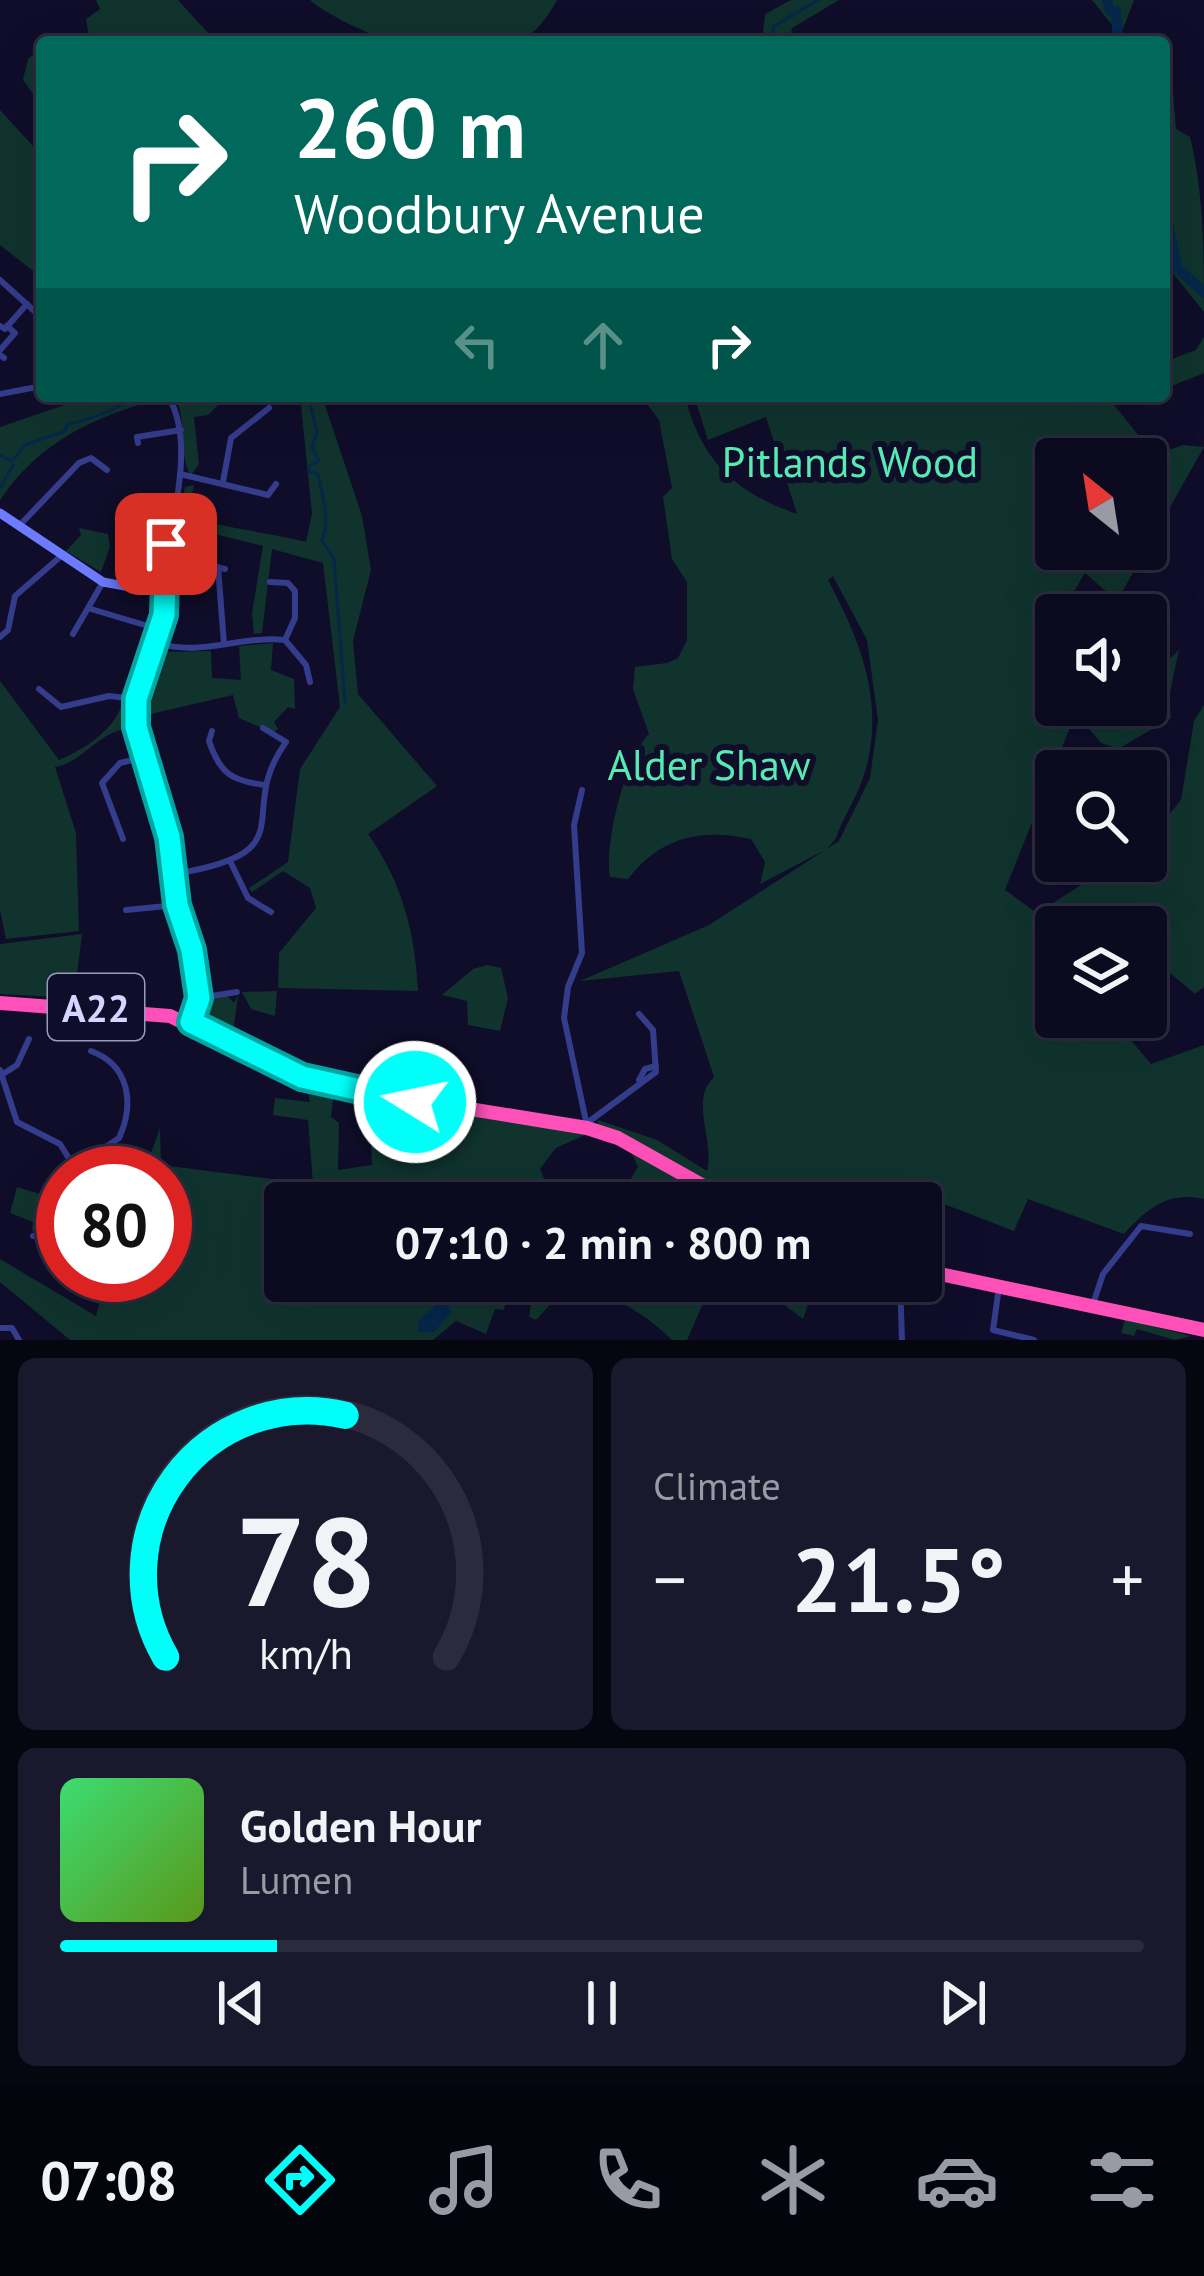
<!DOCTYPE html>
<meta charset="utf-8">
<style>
:root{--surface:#0b0a1f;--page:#19182c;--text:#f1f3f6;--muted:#9a9aa4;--line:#2b2b3d;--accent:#01fff9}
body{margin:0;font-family:"PT Sans",sans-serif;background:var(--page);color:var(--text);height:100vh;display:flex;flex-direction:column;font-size:45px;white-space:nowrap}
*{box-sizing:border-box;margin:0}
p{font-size:39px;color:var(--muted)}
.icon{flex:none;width:66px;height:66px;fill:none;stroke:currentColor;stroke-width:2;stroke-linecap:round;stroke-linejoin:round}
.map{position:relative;height:1340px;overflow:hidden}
.details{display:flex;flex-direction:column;gap:18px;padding:18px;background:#060611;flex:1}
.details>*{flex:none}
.top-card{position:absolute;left:36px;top:36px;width:1134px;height:366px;border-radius:12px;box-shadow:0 12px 48px #0002,0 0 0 3px var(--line);background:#00695c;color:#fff;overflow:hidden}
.needle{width:78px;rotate:330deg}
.fabs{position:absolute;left:1035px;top:438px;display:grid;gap:24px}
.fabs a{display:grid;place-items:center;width:132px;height:132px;border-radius:12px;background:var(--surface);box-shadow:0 12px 48px #0002,0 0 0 3px var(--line);font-size:60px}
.speed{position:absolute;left:36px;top:1146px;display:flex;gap:24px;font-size:60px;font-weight:700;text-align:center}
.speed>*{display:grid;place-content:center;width:156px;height:156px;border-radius:50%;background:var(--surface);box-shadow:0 12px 48px #0002,0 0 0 3px var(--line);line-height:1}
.speed .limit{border:18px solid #d22;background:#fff;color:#111}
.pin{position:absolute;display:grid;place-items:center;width:102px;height:102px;color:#fff;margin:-51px;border-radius:24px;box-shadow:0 6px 18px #0006}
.me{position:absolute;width:132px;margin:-66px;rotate:280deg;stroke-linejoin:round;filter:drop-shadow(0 0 9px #0008)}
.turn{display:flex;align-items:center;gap:42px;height:252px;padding:0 60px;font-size:54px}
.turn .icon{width:156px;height:156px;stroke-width:2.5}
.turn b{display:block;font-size:84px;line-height:102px}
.lanes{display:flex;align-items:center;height:114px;padding:0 60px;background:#0003;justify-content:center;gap:60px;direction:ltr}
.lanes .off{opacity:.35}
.big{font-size:90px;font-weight:700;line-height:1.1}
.details .widget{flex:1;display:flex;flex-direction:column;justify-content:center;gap:18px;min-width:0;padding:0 42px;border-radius:18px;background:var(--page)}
.details .dial{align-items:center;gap:0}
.dial svg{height:312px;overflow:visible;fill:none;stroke:var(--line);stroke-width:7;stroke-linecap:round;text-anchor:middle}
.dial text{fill:var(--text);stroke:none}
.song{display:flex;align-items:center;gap:36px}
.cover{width:144px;height:144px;border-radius:18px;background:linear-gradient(135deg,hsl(140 70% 55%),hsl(90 70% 35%))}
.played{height:12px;border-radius:6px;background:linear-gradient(90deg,var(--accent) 20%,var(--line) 20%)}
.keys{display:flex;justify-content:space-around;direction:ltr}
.heat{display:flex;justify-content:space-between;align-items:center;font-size:66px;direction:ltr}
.details .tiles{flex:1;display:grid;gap:18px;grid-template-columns:1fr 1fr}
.widget:last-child{grid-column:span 2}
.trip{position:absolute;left:264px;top:1182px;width:678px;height:120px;border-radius:12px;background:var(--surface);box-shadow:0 12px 48px #0002,0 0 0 3px var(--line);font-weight:700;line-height:120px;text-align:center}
.menu{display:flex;height:192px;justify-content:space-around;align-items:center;background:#04040c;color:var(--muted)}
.menu .icon{width:84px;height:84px}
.menu .current{color:var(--accent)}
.menu b{font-size:54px;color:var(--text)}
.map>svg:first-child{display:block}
.green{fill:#10332e;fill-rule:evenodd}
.water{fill:#05274a}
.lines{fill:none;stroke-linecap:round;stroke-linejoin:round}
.stream{stroke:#05274a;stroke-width:3}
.river{stroke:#05274a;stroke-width:10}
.street{stroke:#343c8c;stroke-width:6}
.secondary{stroke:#6c7bff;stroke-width:9}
.highway{stroke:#ff50b9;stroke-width:14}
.route-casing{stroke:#01a6a2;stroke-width:30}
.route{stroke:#01fff9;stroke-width:21}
.labels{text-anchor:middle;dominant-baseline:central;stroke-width:12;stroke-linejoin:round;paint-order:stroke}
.shield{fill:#0f0d29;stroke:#9a9abf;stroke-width:3}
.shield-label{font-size:39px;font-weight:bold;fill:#d5d6ff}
.park-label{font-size:42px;fill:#56ebb3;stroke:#0f0d29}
</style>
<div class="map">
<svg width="1204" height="1340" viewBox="0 0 1204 1340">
<rect width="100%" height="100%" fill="#0f0d29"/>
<g class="green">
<polygon points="96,0 178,0 208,33 205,42 90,42 86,19 100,9"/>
<path d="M310 0H557C547 19 533 38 511 42 488 46 411 48 390 41 370 35 323 13 310 0Z"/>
<polygon points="791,0 839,0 792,28 790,42 762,42 765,14"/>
<polygon points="1092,0 1134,0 1123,29 1113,26"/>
<polygon points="42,47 42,107 23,80 28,59"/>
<path d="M1164 72 1173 92 1176 129 1190 137C1204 194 1204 254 1204 312L1164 262Z"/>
<polygon points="0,110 42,156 42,278 0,245"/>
<polygon points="1204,337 1204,373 1164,389 1164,362 1196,350"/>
<path d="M91 396 160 399C94 416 38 443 0 500V427Z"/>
<path d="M174 396H219L220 403 208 415 194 417 199 464 191 475C177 454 189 421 174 396Z"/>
<path d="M300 396H322L362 516 371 570 353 641 358 694 437 786 368 834C402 882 415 932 418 991L278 988 279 953 316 908 310 888 283 871 252 892 249 888 288 862 300 769 340 707 323 563 272 549 262 633 254 634 252 613 263 546 186 527 177 612 170 624 171 642 166 638 168 571 185 487 194 485 187 515C204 525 278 534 306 542L312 513Z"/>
<path d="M641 396H685C701 461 735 492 797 514L766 417 708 440 694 396H1107L1139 436 1146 458 1183 445 1204 447 1117 601 1085 573 1073 593 1069 615H1056V705H1078L1080 715 1071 725 1005 890 1037 913 1119 861H1146V842L1181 800 1194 721 1204 705V987L1195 994 1163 967 1146 978V927H1056V1017H1108L1104 1024 1130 1039 1151 1064 1204 1045V1199C1168 1191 1147 1209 1124 1234L1028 1199 1014 1231 913 1192 898 1203H744L597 1127 598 1120 657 1140 707 1171C715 1140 689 1101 714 1077L679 971 580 981 709 925 839 841 870 778 878 720 867 640 833 576 828 580C861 642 887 706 863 778 856 799 843 817 836 838L827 849 760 884 765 862 751 839C701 828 660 837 628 879L610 877C604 845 625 757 649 734L633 689 635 667 667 663 678 658 687 640V582L672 559 663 497 672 488 659 420ZM1056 459H1146V549H1056Z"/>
<polygon points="79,528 108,534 110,547 101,572 66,551 81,535"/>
<polygon points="273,643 271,670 294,679 295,709 288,707 274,722 278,729 273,733 239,718 233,695 142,716 142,699 160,652 211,651 212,678 241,680 239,646"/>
<polygon points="1179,650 1169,697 1171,718 1118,749 1101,743 1086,725 1090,710 1146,705 1146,681"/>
<path d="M0 681 59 760C85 749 116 729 123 701L130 705 128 729C98 731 84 762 55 767L76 833 79 931 6 939 0 910Z"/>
<polygon points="82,934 74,998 0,994 0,944"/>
<polygon points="487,965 501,968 508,998 500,1031 468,1025 467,1001 442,995 473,969"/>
<polygon points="277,991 275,1016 251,1009 242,992"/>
<polygon points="238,995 233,1034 203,1016 206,999 227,996 234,1003"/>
<polygon points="305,1081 334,1091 331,1117 339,1123 338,1170 372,1165 369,1100 587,1134 556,1148 540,1169 554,1203 285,1203 285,1281 510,1281 504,1310 495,1309 486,1334 456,1321 433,1340 70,1340 0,1282 0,1259 96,1316 107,1275 165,1275 165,1173 144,1173 160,1128 161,1165 313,1184 308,1120 273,1115 275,1098 310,1102"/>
<polygon points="630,1150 701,1189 695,1203 637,1203 626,1187 638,1167"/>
<polygon points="17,1187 63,1201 63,1226 32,1231 33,1222 10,1213"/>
<path d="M534 1281H713L687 1340H672C641 1310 600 1283 556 1298L536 1320 529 1317Z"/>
<path d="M733 1281H870L866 1305C846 1298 829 1309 809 1302L803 1319 767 1292 739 1305 731 1295Z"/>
<polygon points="1125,1319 1191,1336 1175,1340 1137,1329 1134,1336 1121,1333"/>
</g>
<polygon class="water" points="443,1298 452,1312 434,1332 418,1332 418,1321"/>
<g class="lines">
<g class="stream">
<polyline points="774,42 773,27 818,0"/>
<polyline points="153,396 156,396"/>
<path d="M308 396 317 431 312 448 319 461 309 466V472L318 474C322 496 331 518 322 540L334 559 345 703"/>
<path d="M0 455 12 461 25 445 65 431 67 424C93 421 118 406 139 396"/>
<polyline points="0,488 13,465"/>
</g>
<g class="river">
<polyline points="1107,0 1110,11 1116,11 1118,42"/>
<polyline points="1164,205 1177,268 1204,292"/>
</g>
<g class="street">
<polyline points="0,280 42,318"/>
<polyline points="0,326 5,329 27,304"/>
<polyline points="0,350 15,333 7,326"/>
<polyline points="0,355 4,358"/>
<polyline points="0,394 42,386"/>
<polyline points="138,443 137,437 181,430"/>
<polyline points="180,474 268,495 276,484"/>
<polyline points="223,482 231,438 269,408"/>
<polyline points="19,526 79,463 91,458 107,470"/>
<polyline points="119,544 123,536 166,544"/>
<polyline points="210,566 225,569"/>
<polyline points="218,567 224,644"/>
<polyline points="270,582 288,583 295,591 295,618 285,640"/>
<path d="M163 593C166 534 199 447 168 396"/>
<polyline points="91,609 148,626"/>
<polyline points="73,634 103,582"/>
<polyline points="0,637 8,630 15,596 60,557"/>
<path d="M158 643C200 657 242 635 285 640L306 665 310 682"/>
<polyline points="39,689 61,707 109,696 137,699"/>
<path d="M212 731 209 741C220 774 232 781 265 785"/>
<polyline points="582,790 574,825 582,953 568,987 564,1018 587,1126"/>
<polyline points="123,839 102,783 120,763 141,758"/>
<polyline points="231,863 248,898 271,912"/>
<path d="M174 874C310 852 233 815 286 742L263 728"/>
<polyline points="126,910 177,905"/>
<polyline points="199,998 237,992"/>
<polyline points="0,1070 17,1122 60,1144 78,1173"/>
<polyline points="3,1074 17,1065 29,1039"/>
<polyline points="639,1080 645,1069 656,1066"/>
<polyline points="587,1123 656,1072 653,1030 639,1014"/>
<path d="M76 1167 119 1138C135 1103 129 1065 91 1051"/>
<polyline points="33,1236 63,1231"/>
<polyline points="900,1281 902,1340"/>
<polyline points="999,1287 993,1330 1034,1340"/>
<polyline points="1093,1304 1103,1274 1141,1226 1190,1234"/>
<polyline points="0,1328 12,1328 19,1340"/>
</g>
<path class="secondary" d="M0 513 103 582 163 593C166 651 126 694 141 754 148 781 161 806 168 833 174 857 172 883 177 906 187 943 210 985 191 1022"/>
<g class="highway">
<polyline points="0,1003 170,1016 270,1064 334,1087 587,1128 618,1138 734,1203"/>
<polyline points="921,1270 1204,1330"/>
</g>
</g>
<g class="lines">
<defs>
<polyline id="route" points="166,544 164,615 136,699 136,727 169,837 177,905 192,950 199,998 191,1022 302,1077 415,1102"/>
</defs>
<use href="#route" class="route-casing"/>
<use href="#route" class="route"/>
</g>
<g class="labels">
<rect class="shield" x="48" y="974" width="96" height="66" rx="9"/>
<g class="shield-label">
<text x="96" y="1007">A22</text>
</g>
<g class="park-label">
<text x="850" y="461">Pitlands Wood</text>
<text x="709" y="764">Alder Shaw</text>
</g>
</g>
</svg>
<div class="fabs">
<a><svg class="needle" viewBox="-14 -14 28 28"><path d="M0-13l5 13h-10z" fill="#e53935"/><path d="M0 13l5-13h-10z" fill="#9a9aa4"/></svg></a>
<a><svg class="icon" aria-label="sound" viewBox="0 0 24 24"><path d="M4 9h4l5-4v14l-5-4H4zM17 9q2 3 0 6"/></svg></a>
<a><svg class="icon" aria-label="search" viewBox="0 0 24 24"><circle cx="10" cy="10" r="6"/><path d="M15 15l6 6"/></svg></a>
<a><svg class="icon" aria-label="layers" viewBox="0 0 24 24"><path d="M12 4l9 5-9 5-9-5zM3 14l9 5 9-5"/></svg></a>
</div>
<div class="speed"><div class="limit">80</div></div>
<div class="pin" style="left:166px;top:544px;background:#d93025"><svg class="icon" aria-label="arrive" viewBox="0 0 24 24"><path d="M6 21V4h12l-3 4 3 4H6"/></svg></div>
<svg class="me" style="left:415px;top:1102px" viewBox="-20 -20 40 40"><circle r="17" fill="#01fff9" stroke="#fff" stroke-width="3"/><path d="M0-11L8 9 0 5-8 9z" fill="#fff"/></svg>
<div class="trip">07:10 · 2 min · 800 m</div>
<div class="top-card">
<div class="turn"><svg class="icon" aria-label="right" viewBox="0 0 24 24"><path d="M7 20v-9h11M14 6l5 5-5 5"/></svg><div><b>260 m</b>Woodbury Avenue</div></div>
<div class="lanes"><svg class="icon off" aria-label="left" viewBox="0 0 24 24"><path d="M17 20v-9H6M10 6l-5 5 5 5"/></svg><svg class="icon off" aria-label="ahead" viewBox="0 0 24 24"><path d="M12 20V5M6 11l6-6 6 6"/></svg><svg class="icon" aria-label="right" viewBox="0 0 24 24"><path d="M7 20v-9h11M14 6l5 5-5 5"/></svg></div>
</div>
</div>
<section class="details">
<div class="tiles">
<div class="widget dial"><svg viewBox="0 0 100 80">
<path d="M14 69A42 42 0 1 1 86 69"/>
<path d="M14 69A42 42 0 0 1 60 7" stroke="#01fff9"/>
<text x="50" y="56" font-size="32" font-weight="700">78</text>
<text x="50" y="72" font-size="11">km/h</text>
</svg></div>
<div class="widget"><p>Climate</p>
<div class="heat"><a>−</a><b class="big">21.5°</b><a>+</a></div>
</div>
<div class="widget">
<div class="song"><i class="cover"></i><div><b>Golden Hour</b><p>Lumen</p></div></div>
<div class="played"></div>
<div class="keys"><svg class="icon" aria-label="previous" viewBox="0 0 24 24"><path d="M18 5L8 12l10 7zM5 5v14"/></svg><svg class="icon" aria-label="pause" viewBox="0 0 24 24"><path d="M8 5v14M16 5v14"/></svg><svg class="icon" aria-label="next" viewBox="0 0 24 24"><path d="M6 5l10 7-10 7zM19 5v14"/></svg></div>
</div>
</div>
</section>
<nav class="menu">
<b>07:08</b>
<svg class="icon current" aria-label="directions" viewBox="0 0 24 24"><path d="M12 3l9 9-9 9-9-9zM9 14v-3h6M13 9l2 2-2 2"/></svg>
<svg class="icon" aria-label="music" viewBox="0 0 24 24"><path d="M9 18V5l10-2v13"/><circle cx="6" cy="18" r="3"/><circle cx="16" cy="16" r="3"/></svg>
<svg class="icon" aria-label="phone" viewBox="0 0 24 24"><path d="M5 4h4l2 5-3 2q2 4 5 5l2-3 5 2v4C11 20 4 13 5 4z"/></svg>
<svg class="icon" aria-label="climate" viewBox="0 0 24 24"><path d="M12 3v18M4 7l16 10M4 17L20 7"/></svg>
<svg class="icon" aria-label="car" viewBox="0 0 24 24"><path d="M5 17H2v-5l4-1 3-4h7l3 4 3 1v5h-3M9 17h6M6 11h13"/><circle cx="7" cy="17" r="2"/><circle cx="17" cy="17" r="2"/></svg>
<svg class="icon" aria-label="filters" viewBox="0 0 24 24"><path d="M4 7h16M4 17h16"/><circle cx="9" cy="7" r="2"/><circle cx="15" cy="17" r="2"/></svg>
</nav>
